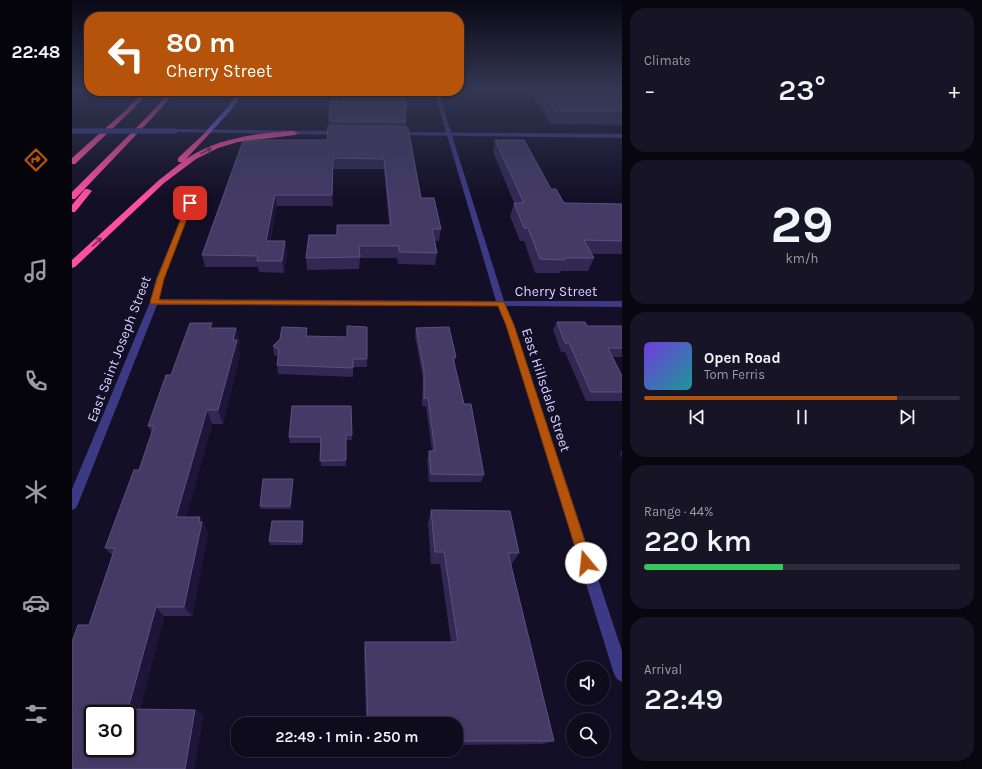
<!DOCTYPE html>
<meta charset="utf-8">
<style>
:root{--surface:#0e0b1c;--page:#171425;--text:#f1f3f6;--muted:#9b9ba3;--line:#2e2b3b;--accent:#b45309}
body{margin:0;font-family:Karla,sans-serif;background:var(--page);color:var(--text);height:100vh;display:flex;flex-direction:column;font-size:15px;white-space:nowrap}
*{box-sizing:border-box;margin:0}
p{font-size:13px;color:var(--muted)}
.icon{flex:none;width:22px;height:22px;fill:none;stroke:currentColor;stroke-width:2;stroke-linecap:round;stroke-linejoin:round}
.map{position:relative;flex:1;overflow:hidden}
.details{display:flex;flex-direction:column;gap:8px;padding:8px;background:#08060f;width:360px}
.details>*{flex:none}
.top-card{position:absolute;left:12px;top:12px;width:380px;height:84px;border-radius:16px;box-shadow:0 2px 6px #0003,0 0 0 1px var(--line);background:#b45309;color:#fff;overflow:hidden}
.tools{position:absolute;left:494px;top:661px;display:grid;gap:8px}
.tools a{display:grid;place-items:center;width:44px;height:44px;border-radius:50%;background:var(--surface);box-shadow:0 2px 6px #0003,0 0 0 1px var(--line);font-size:20px}
.speed{position:absolute;left:12px;top:705px;display:flex;gap:8px;font-size:20px;font-weight:700;text-align:center}
.speed>*{display:grid;place-content:center;width:52px;height:52px;border-radius:50%;background:var(--surface);box-shadow:0 2px 6px #0003,0 0 0 1px var(--line);line-height:1}
.speed .limit{border:2px solid #111;border-radius:6px;background:#fff;color:#111}
.pin{position:absolute;display:grid;place-items:center;width:34px;height:34px;color:#fff;margin:-17px;border-radius:8px;box-shadow:0 2px 6px #0006}
.me{position:absolute;width:44px;margin:-22px;rotate:343deg;stroke-linejoin:round;filter:drop-shadow(0 0 3px #0008)}
.turn{display:flex;align-items:center;gap:14px;height:84px;padding:0 16px;font-size:18px}
.turn .icon{width:52px;height:52px;stroke-width:2.5}
.turn b{display:block;font-size:28px;line-height:34px}
.big{font-size:30px;font-weight:600;line-height:1.1}
.details .card{flex:1;display:flex;flex-direction:column;justify-content:center;gap:6px;min-width:0;padding:0 14px;border-radius:16px;background:var(--page)}
.details .dial{align-items:center;gap:0}
.dial b{font-size:52px;line-height:1}
.song{display:flex;align-items:center;gap:12px}
.cover{width:48px;height:48px;border-radius:6px;background:linear-gradient(135deg,hsl(260 70% 55%),hsl(180 70% 35%))}
.played{height:4px;border-radius:2px;background:linear-gradient(90deg,var(--accent) 80%,var(--line) 80%)}
.keys{display:flex;justify-content:space-around;direction:ltr}
.heat{display:flex;justify-content:space-between;align-items:center;font-size:22px;direction:ltr}
.charge{height:6px;border-radius:3px;background:linear-gradient(90deg,#34c759 44%,var(--line) 0)}
.trip{position:absolute;left:159px;top:717px;width:232px;height:40px;border-radius:16px;background:var(--surface);box-shadow:0 2px 6px #0003,0 0 0 1px var(--line);font-weight:600;line-height:40px;text-align:center}
main{display:flex;flex:1;min-height:0}
.tabs{display:flex;flex-direction:column;width:72px;justify-content:space-around;align-items:center;background:#06040b;color:var(--muted)}
.tabs .icon{width:28px;height:28px}
.tabs .active{color:var(--accent)}
.tabs b{font-size:18px;color:var(--text)}
.map>svg:first-child{display:block}
.lines{fill:none;stroke-linecap:round;stroke-linejoin:round}
.minor{fill:#3d3a85;fill-rule:evenodd}
.tertiary{fill:#3d3a85;fill-rule:evenodd}
.secondary{fill:#6f6bff;fill-rule:evenodd}
.motorway{fill:#ff4fa3;fill-rule:evenodd}
.tertiary-bridge{stroke:#3d3a85;stroke-width:5.5}
.wall{fill:#312854}
.shaded-wall{fill:#1d163a}
.building{fill:#433a66;stroke:#5a527e;fill-rule:evenodd}
.oneway{stroke:#7d2c5e}
.route{fill:#b45309;stroke:#753606}
.labels{text-anchor:middle;dominant-baseline:central;stroke-width:4;stroke-linejoin:round;paint-order:stroke}
.street-label{font-size:14px;fill:#d9d4ff;stroke:#130f26}
</style>
<main>
<nav class="tabs">
<b>22:48</b>
<svg class="icon active" aria-label="directions" viewBox="0 0 24 24"><path d="M12 3l9 9-9 9-9-9zM9 14v-3h6M13 9l2 2-2 2"/></svg>
<svg class="icon" aria-label="music" viewBox="0 0 24 24"><path d="M9 18V5l10-2v13"/><circle cx="6" cy="18" r="3"/><circle cx="16" cy="16" r="3"/></svg>
<svg class="icon" aria-label="phone" viewBox="0 0 24 24"><path d="M5 4h4l2 5-3 2q2 4 5 5l2-3 5 2v4C11 20 4 13 5 4z"/></svg>
<svg class="icon" aria-label="climate" viewBox="0 0 24 24"><path d="M12 3v18M4 7l16 10M4 17L20 7"/></svg>
<svg class="icon" aria-label="car" viewBox="0 0 24 24"><path d="M5 17H2v-5l4-1 3-4h7l3 4 3 1v5h-3M9 17h6M6 11h13"/><circle cx="7" cy="17" r="2"/><circle cx="17" cy="17" r="2"/></svg>
<svg class="icon" aria-label="filters" viewBox="0 0 24 24"><path d="M4 7h16M4 17h16"/><circle cx="9" cy="7" r="2"/><circle cx="15" cy="17" r="2"/></svg>
</nav>
<div class="map">
<svg width="550" height="769" viewBox="0 0 550 769">
<rect width="100%" height="100%" fill="#130f26"/>
<g class="lines">
<polygon class="minor" points="362,91 366,91 432,301 550,301 550,307 434,306 442,325 550,651 550,682 545,679 542,674 434,325 426,306 85,305 6,504 4,508 0,510 0,489 78,302 84,279 116,202 121,203 92,279 87,299 424,301"/>
<g class="tertiary">
<polygon points="103,129 269,131 272,133 269,135 101,132 101,130"/>
<polygon points="323,132 550,134 550,138 321,135 321,133"/>
</g>
<polygon class="secondary" points="167,91 171,91 160,109 139,132 135,132 135,130 156,107"/>
<g class="motorway">
<polygon points="72,91 78,91 59,111 3,164 0,164 0,158 55,109"/>
<polygon points="98,91 104,91 82,116 3,199 0,199 0,192 78,114"/>
<path d="M137 129 140 131 139 132 114 159C141 141 173 135 205 132 212 132 221 129 226 133L223 135 166 142 146 148 124 159 92 183 3 267 0 268V260L87 180 110 162H106V158Z"/>
<polygon points="13,189 16,189 20,191 3,212 0,212 0,205"/>
</g>
<polyline class="tertiary-bridge" points="0,131 103,131"/>
</g>
<g class="wall">
<polygon points="456,90 550,90 550,125 479,124"/>
<polygon points="258,101 335,108 334,117 333,117 334,122 334,127 349,198 369,229 367,241 363,241 365,253 363,265 326,264 325,258 288,258 287,269 235,270 234,258 265,235 317,225 312,169 261,169 261,206 205,206 198,241 213,241 215,252 212,273 187,272 186,267 133,267 130,255 255,140 257,126"/>
<polygon points="423,140 479,189 492,203 550,204 550,254 519,254 522,258 516,271 489,271 488,273 463,273 452,241 448,241 438,216 442,203 421,152"/>
<polygon points="485,322 515,326 550,326 550,357 540,357 550,376 550,401 514,401 493,352 489,352 481,330"/>
<polygon points="141,328 164,328 168,342 166,348 168,354 151,424 140,424 114,517 128,517 134,528 134,530 136,533 120,616 92,616 68,709 123,710 131,715 122,769 0,769 17,625 41,556 33,548 67,470 80,433 76,426"/>
<polygon points="344,328 384,357 382,364 392,404 412,475 409,482 357,482 355,459 357,451 360,451 354,406 350,406 351,379 343,336"/>
<polygon points="236,336 295,359 295,367 281,367 281,377 206,374 205,365 206,357 202,355 201,346"/>
<polygon points="279,406 280,440 274,440 274,466 249,466 249,443 218,443 217,437"/>
<polygon points="550,450 550,459 548,453"/>
<polygon points="221,483 219,509 189,509 188,506"/>
<polygon points="359,510 447,553 439,565 482,741 470,744 384,745 384,724 294,724 292,651 293,642 379,642 368,564 359,564 356,523"/>
<polygon points="231,521 231,525 230,545 198,545 197,541"/>
</g>
<g class="shaded-wall">
<polygon points="261,158 261,206 260,195"/>
<polygon points="203,195 205,206 195,253 194,241"/>
<polygon points="213,241 215,252 212,273 210,261"/>
<polygon points="164,328 168,342 166,348 168,354 151,424 146,410"/>
<polygon points="135,410 140,424 111,528 104,517"/>
<polygon points="221,479 221,483 219,509 218,506"/>
<polygon points="128,517 134,528 134,530 136,533 120,616 112,607"/>
<polygon points="84,607 92,616 67,713 56,709"/>
<polygon points="123,710 131,715 122,769 113,769"/>
</g>
<g class="building">
<polygon points="468,90 550,90 550,111 483,111"/>
<polygon points="271,91 331,91 335,108 332,108 334,122 257,121 258,101 271,101"/>
<polygon points="256,126 336,127 349,198 362,198 369,229 360,229 365,253 327,252 327,246 287,246 288,257 234,258 237,235 265,235 265,225 319,225 312,159 261,158 260,195 203,195 194,241 213,241 210,261 185,261 186,256 130,255 171,141 180,141 180,140 255,140"/>
<polygon points="423,140 452,140 479,189 484,189 492,203 550,204 550,241 512,240 522,258 492,258 493,260 468,259 456,228 452,228 442,203 452,203"/>
<polygon points="485,322 513,322 515,326 550,326 550,348 536,348 550,376 550,392 519,392 497,343 493,343"/>
<path d="M118 323H140L138 328H164L161 340H165L146 410H135L104 517H128L127 522H130L112 607H84L56 709 123 710 113 769H0V642L6 625H17L43 548H33L62 470H67L82 426H76L94 375H99ZM21 714H55V748H21Z"/>
<polygon points="275,326 295,327 295,359 281,359 281,368 205,365 207,350 201,346 208,339 210,327 235,328 234,336 275,337"/>
<polygon points="377,327 384,357 381,358 392,404 399,404 412,475 359,474 357,451 363,451 356,398 352,398 352,371 344,328"/>
<polygon points="220,406 279,406 280,435 274,435 274,460 248,461 249,437 217,437"/>
<polygon points="191,479 221,479 218,506 188,506"/>
<polygon points="359,510 438,511 447,553 436,553 482,741 384,741 384,724 296,724 293,642 386,642 372,552 363,552"/>
<polygon points="200,521 231,521 230,542 197,541"/>
</g>
<defs><path id="oneway-shaft" d="M-6 0H5M1.5-3L5.5 0L1.5 3" fill="none" stroke-width="1.6" stroke-linecap="round" stroke-linejoin="round"/></defs>
<g class="oneway">
<use href="#oneway-shaft" transform="translate(134 151) rotate(-26)"/>
<use href="#oneway-shaft" transform="translate(25 242) rotate(-43)"/>
</g>
<linearGradient id="sky" x2="0" y2="1"><stop stop-color="#0a0815"/><stop offset="0.45" stop-color="#333752"/><stop offset="1" stop-color="#333752" stop-opacity="0"/></linearGradient>
<rect width="550" height="198" fill="url(#sky)"/>
<polygon class="route" points="118,201 121,203 92,279 87,300 432,302 442,325 520,563 519,567 514,569 510,567 508,563 434,325 426,306 79,304 78,302 85,279 115,203"/>
<g class="labels">
<g class="street-label">
<text x="484" y="291">Cherry Street</text>
<text transform="translate(47 349) rotate(-69)">East Saint Joseph Street</text>
<text transform="translate(474 390) rotate(72)">East Hillsdale Street</text>
</g>
</g>
</svg>
<div class="tools">
<a><svg class="icon" aria-label="sound" viewBox="0 0 24 24"><path d="M4 9h4l5-4v14l-5-4H4zM17 9q2 3 0 6"/></svg></a>
<a><svg class="icon" aria-label="search" viewBox="0 0 24 24"><circle cx="10" cy="10" r="6"/><path d="M15 15l6 6"/></svg></a>
</div>
<div class="speed"><div class="limit">30</div></div>
<div class="pin" style="left:118px;top:203px;background:#d93025"><svg class="icon" aria-label="arrive" viewBox="0 0 24 24"><path d="M6 21V4h12l-3 4 3 4H6"/></svg></div>
<svg class="me" style="left:514px;top:563px" viewBox="-20 -20 40 40"><circle r="19" fill="#fff"/><path d="M0-13L10 11 0 6-10 11z" fill="#b45309"/></svg>
<div class="trip">22:49 · 1 min · 250 m</div>
<div class="top-card">
<div class="turn"><svg class="icon" aria-label="left" viewBox="0 0 24 24"><path d="M17 20v-9H6M10 6l-5 5 5 5"/></svg><div><b>80 m</b>Cherry Street</div></div>
</div>
</div>
<section class="details">
<div class="card"><p>Climate</p>
<div class="heat"><a>−</a><b class="big">23°</b><a>+</a></div>
</div>
<div class="card dial"><b>29</b><p>km/h</p></div>
<div class="card">
<div class="song"><i class="cover"></i><div><b>Open Road</b><p>Tom Ferris</p></div></div>
<div class="played"></div>
<div class="keys"><svg class="icon" aria-label="previous" viewBox="0 0 24 24"><path d="M18 5L8 12l10 7zM5 5v14"/></svg><svg class="icon" aria-label="pause" viewBox="0 0 24 24"><path d="M8 5v14M16 5v14"/></svg><svg class="icon" aria-label="next" viewBox="0 0 24 24"><path d="M6 5l10 7-10 7zM19 5v14"/></svg></div>
</div>
<div class="card"><p>Range · 44%</p><b class="big">220 km</b><div class="charge"></div></div>
<div class="card"><p>Arrival</p><b class="big">22:49</b></div>
</section>
</main>
